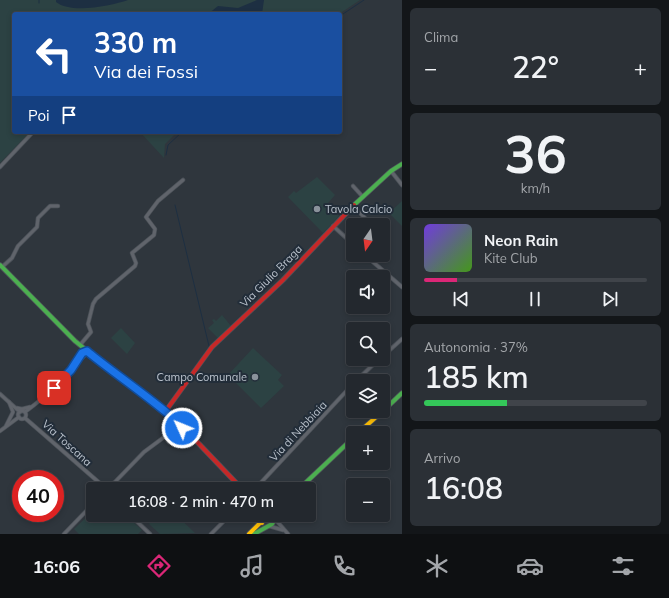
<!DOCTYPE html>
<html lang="it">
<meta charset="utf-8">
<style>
:root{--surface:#23282e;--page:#2b3036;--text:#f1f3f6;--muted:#a3a6aa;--line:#40444a;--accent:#db2777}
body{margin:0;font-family:Mulish,sans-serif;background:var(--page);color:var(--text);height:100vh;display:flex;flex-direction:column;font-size:15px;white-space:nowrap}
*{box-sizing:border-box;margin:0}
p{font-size:13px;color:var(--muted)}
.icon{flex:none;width:22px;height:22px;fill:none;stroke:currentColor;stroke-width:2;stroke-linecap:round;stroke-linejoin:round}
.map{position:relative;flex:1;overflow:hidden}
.panel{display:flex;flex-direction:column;gap:8px;padding:8px;background:#131619;width:267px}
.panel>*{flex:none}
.hud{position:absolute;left:12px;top:12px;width:330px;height:122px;border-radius:4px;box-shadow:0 2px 6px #0003,0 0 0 1px var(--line);background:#1a4fa0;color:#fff;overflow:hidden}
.needle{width:26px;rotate:194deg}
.controls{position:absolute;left:346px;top:218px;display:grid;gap:8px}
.controls a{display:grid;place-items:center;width:44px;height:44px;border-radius:4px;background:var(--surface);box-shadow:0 2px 6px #0003,0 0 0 1px var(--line);font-size:20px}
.speed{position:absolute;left:12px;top:470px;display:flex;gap:8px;font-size:20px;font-weight:700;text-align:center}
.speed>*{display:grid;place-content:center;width:52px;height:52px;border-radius:50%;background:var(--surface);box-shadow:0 2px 6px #0003,0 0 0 1px var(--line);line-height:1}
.speed .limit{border:6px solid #d22;background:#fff;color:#111}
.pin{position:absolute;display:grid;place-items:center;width:34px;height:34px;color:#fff;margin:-17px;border-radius:8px;box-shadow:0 2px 6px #0006}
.me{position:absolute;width:44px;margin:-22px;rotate:314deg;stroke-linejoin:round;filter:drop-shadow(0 0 3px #0008)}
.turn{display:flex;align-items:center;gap:14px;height:84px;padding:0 16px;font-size:18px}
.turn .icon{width:52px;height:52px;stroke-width:2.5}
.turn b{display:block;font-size:28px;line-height:34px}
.then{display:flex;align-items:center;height:38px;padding:0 16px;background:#0003;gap:8px;font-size:15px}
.big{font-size:30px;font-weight:600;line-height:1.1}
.panel .card{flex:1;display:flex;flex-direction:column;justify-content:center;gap:6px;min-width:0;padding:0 14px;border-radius:6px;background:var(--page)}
.panel .dial{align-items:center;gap:0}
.dial b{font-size:52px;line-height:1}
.song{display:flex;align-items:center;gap:12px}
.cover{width:48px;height:48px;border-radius:6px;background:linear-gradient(135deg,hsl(260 70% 55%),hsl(100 70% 35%))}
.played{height:4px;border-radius:2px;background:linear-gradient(90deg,var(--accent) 15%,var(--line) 15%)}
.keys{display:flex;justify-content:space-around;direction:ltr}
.heat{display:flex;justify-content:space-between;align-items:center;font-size:22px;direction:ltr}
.charge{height:6px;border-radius:3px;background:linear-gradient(90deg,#34c759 37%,var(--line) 0)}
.trip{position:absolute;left:86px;top:482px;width:230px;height:40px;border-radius:4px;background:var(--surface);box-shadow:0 2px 6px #0003,0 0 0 1px var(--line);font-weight:600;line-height:40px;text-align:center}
.tab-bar{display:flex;height:64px;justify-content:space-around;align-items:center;background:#0e1012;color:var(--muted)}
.tab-bar .icon{width:28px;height:28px}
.tab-bar .on{color:var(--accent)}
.tab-bar b{font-size:18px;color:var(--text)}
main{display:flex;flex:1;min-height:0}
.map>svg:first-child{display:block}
.green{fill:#2c4243}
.water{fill:#1d2f42}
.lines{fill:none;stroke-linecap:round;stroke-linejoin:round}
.stream{stroke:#1d2f42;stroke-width:1}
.street-casing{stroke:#4d535a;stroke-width:4.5}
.fast-casing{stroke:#4d535a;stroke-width:5.5}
.slow-casing{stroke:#4d535a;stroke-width:5.5}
.jam-casing{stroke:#4d535a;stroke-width:5.5}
.street{stroke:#60646b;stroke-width:3}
.fast{stroke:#4caf50;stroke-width:4}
.slow{stroke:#ffc107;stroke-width:4}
.jam{stroke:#c62828;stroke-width:4}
.route-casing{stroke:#114b97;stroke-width:10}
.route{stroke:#1a73e8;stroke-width:7}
.poi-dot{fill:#8a929b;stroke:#222d39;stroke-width:1.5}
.labels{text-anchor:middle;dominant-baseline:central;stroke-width:4;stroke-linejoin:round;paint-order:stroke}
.poi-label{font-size:11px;fill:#bbc3cd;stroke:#222d39;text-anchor:start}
.street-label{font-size:11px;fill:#bbc3cd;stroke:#222d39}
</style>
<main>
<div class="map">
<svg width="402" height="534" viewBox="0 0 402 534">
<rect width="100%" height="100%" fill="#2f363d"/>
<g class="green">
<polygon points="0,0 360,0 339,14 14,14 14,132 30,132 0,163"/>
<polygon points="140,132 177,132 165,144 164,158"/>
<polygon points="317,177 335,195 328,203 339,216 323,233 288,197 294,191 296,193"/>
<polygon points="402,201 402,226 389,213"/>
<polygon points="222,315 231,326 218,338 208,328 214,323 212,320 214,319 216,321"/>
<polygon points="121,328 135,343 127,354 111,338"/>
<polygon points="253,348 282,375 278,380 284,386 261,408 228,375"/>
<polygon points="93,511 93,515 125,515 142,530 138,534 79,534 74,529"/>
<polygon points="158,515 176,515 195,533 160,534 149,524"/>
<polygon points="263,515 273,515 273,522 265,524"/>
</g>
<g class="water">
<path d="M56 0H128C111 6 71 14 56 2Z"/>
<polygon points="257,0 264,0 262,14 208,14 218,6 238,8"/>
</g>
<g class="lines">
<g class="stream">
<polyline points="39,3 39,0"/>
<polyline points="340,16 364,0"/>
<polyline points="166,155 168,145 182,132"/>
<polyline points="175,205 209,346"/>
</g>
<defs>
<g id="street">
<polyline points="0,167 33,132"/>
<polyline points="391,171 402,185"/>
<polyline points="353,186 363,197"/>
<polyline points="353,206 372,225"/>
<polyline points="333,226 353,244"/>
<polyline points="365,255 402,287"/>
<polyline points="2,267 12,258 18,246 37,227 38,218 50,206 58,206"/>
<polyline points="80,345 91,332 88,324 93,304 96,299 135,266 136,263 132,253 154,235 155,229 146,217 158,201 183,180"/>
<polyline points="383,356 402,339"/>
<polyline points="78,361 84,356 87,351"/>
<polyline points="356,381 379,359"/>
<polyline points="0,394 20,412"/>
<polyline points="17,408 22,409 30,407"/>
<circle cx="22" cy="415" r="4"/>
<path d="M25 412C41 400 59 386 72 369 76 363 80 352 87 351"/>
<polyline points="25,418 103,486"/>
<polyline points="6,426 13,412 9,402"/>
<polyline points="0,431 19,417"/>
<polyline points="168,436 178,432"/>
<polyline points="101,489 113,483"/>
<polyline points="110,489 114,483 144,452 171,432 174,427"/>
<polyline points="255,489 353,384"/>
<polyline points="130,515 150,534"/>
<polyline points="275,519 288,534"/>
<polyline points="269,526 283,530"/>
<polyline points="64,534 93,504"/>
<polyline points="211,534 230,515"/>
</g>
<g id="fast">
<polyline points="354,205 391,171 402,164"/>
<polyline points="0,265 75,341 178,424"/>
<polyline points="383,411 402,393"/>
<polyline points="299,489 353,438"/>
<polyline points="254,534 272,524 275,519 274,515"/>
</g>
<g id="slow">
<circle cx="178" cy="428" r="4.5"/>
<polyline points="358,433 383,411"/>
<polyline points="261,515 262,523"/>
<polyline points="249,534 261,522"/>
</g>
<g id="jam">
<polyline points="165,412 212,347 283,280 354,205"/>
<polyline points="182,426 242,489"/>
</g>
</defs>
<use href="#street" class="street-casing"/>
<use href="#fast" class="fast-casing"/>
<use href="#slow" class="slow-casing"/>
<use href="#jam" class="jam-casing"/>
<use href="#street" class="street"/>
<use href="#fast" class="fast"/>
<use href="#slow" class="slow"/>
<use href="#jam" class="jam"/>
</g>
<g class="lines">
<defs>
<path id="route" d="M54 388 71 370 82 353 87 351C101 364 179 418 182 428"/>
</defs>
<use href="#route" class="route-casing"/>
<use href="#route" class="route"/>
</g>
<g class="poi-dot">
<circle cx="317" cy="209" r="4"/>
<circle cx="255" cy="377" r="4"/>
</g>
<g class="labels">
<g class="poi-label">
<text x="325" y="209">Tavola Calcio</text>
<text x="247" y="377" text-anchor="end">Campo Comunale</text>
</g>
<g class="street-label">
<text transform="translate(271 276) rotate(-45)">Via Giulio Braga</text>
<text transform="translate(298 431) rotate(-47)">Via di Nebbiaia</text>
<text transform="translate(67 443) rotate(42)">Via Toscana</text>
</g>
</g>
</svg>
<div class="controls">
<a><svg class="needle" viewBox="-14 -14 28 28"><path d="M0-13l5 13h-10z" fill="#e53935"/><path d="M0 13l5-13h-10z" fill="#a3a6aa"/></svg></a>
<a><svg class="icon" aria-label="sound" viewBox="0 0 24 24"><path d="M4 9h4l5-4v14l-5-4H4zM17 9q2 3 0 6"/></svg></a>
<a><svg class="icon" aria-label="search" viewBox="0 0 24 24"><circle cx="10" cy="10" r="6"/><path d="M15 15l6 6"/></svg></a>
<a><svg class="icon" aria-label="layers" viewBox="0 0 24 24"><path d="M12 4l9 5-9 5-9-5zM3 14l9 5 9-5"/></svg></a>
<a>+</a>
<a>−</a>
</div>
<div class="speed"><div class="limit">40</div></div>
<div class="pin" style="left:54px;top:388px;background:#d93025"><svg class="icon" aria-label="arrive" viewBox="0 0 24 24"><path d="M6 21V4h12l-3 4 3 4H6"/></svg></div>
<svg class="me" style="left:182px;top:428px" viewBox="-20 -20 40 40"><circle r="17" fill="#1a73e8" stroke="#fff" stroke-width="3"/><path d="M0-11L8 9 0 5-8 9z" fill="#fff"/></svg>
<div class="trip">16:08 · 2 min · 470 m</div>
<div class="hud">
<div class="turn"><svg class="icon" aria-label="left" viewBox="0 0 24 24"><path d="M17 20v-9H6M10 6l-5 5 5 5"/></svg><div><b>330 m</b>Via dei Fossi</div></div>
<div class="then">Poi<svg class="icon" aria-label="arrive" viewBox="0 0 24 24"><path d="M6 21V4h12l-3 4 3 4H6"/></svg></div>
</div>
</div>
<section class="panel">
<div class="card"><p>Clima</p>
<div class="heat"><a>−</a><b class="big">22°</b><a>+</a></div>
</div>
<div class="card dial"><b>36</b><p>km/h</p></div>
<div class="card">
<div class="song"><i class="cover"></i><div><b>Neon Rain</b><p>Kite Club</p></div></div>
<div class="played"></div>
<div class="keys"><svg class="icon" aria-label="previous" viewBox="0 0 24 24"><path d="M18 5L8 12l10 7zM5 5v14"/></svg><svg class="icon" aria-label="pause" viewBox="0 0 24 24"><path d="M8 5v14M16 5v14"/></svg><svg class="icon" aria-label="next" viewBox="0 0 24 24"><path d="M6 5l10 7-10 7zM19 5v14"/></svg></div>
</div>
<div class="card"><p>Autonomia · 37%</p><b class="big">185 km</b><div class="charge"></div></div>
<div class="card"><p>Arrivo</p><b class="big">16:08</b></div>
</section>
</main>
<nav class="tab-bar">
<b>16:06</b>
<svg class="icon on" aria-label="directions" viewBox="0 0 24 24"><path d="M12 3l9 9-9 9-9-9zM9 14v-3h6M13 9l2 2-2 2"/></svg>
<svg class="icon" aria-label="music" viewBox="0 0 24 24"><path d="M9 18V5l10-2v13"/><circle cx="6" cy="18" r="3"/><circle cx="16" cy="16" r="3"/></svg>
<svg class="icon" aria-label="phone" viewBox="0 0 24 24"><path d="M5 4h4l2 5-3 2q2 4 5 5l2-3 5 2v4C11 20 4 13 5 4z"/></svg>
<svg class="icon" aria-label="climate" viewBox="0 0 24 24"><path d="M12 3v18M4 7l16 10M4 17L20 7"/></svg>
<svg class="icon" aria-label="car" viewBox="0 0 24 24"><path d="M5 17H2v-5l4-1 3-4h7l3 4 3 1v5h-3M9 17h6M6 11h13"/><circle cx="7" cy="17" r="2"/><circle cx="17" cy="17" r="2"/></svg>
<svg class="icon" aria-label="filters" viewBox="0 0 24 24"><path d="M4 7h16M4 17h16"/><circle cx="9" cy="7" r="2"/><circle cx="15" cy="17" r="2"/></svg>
</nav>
